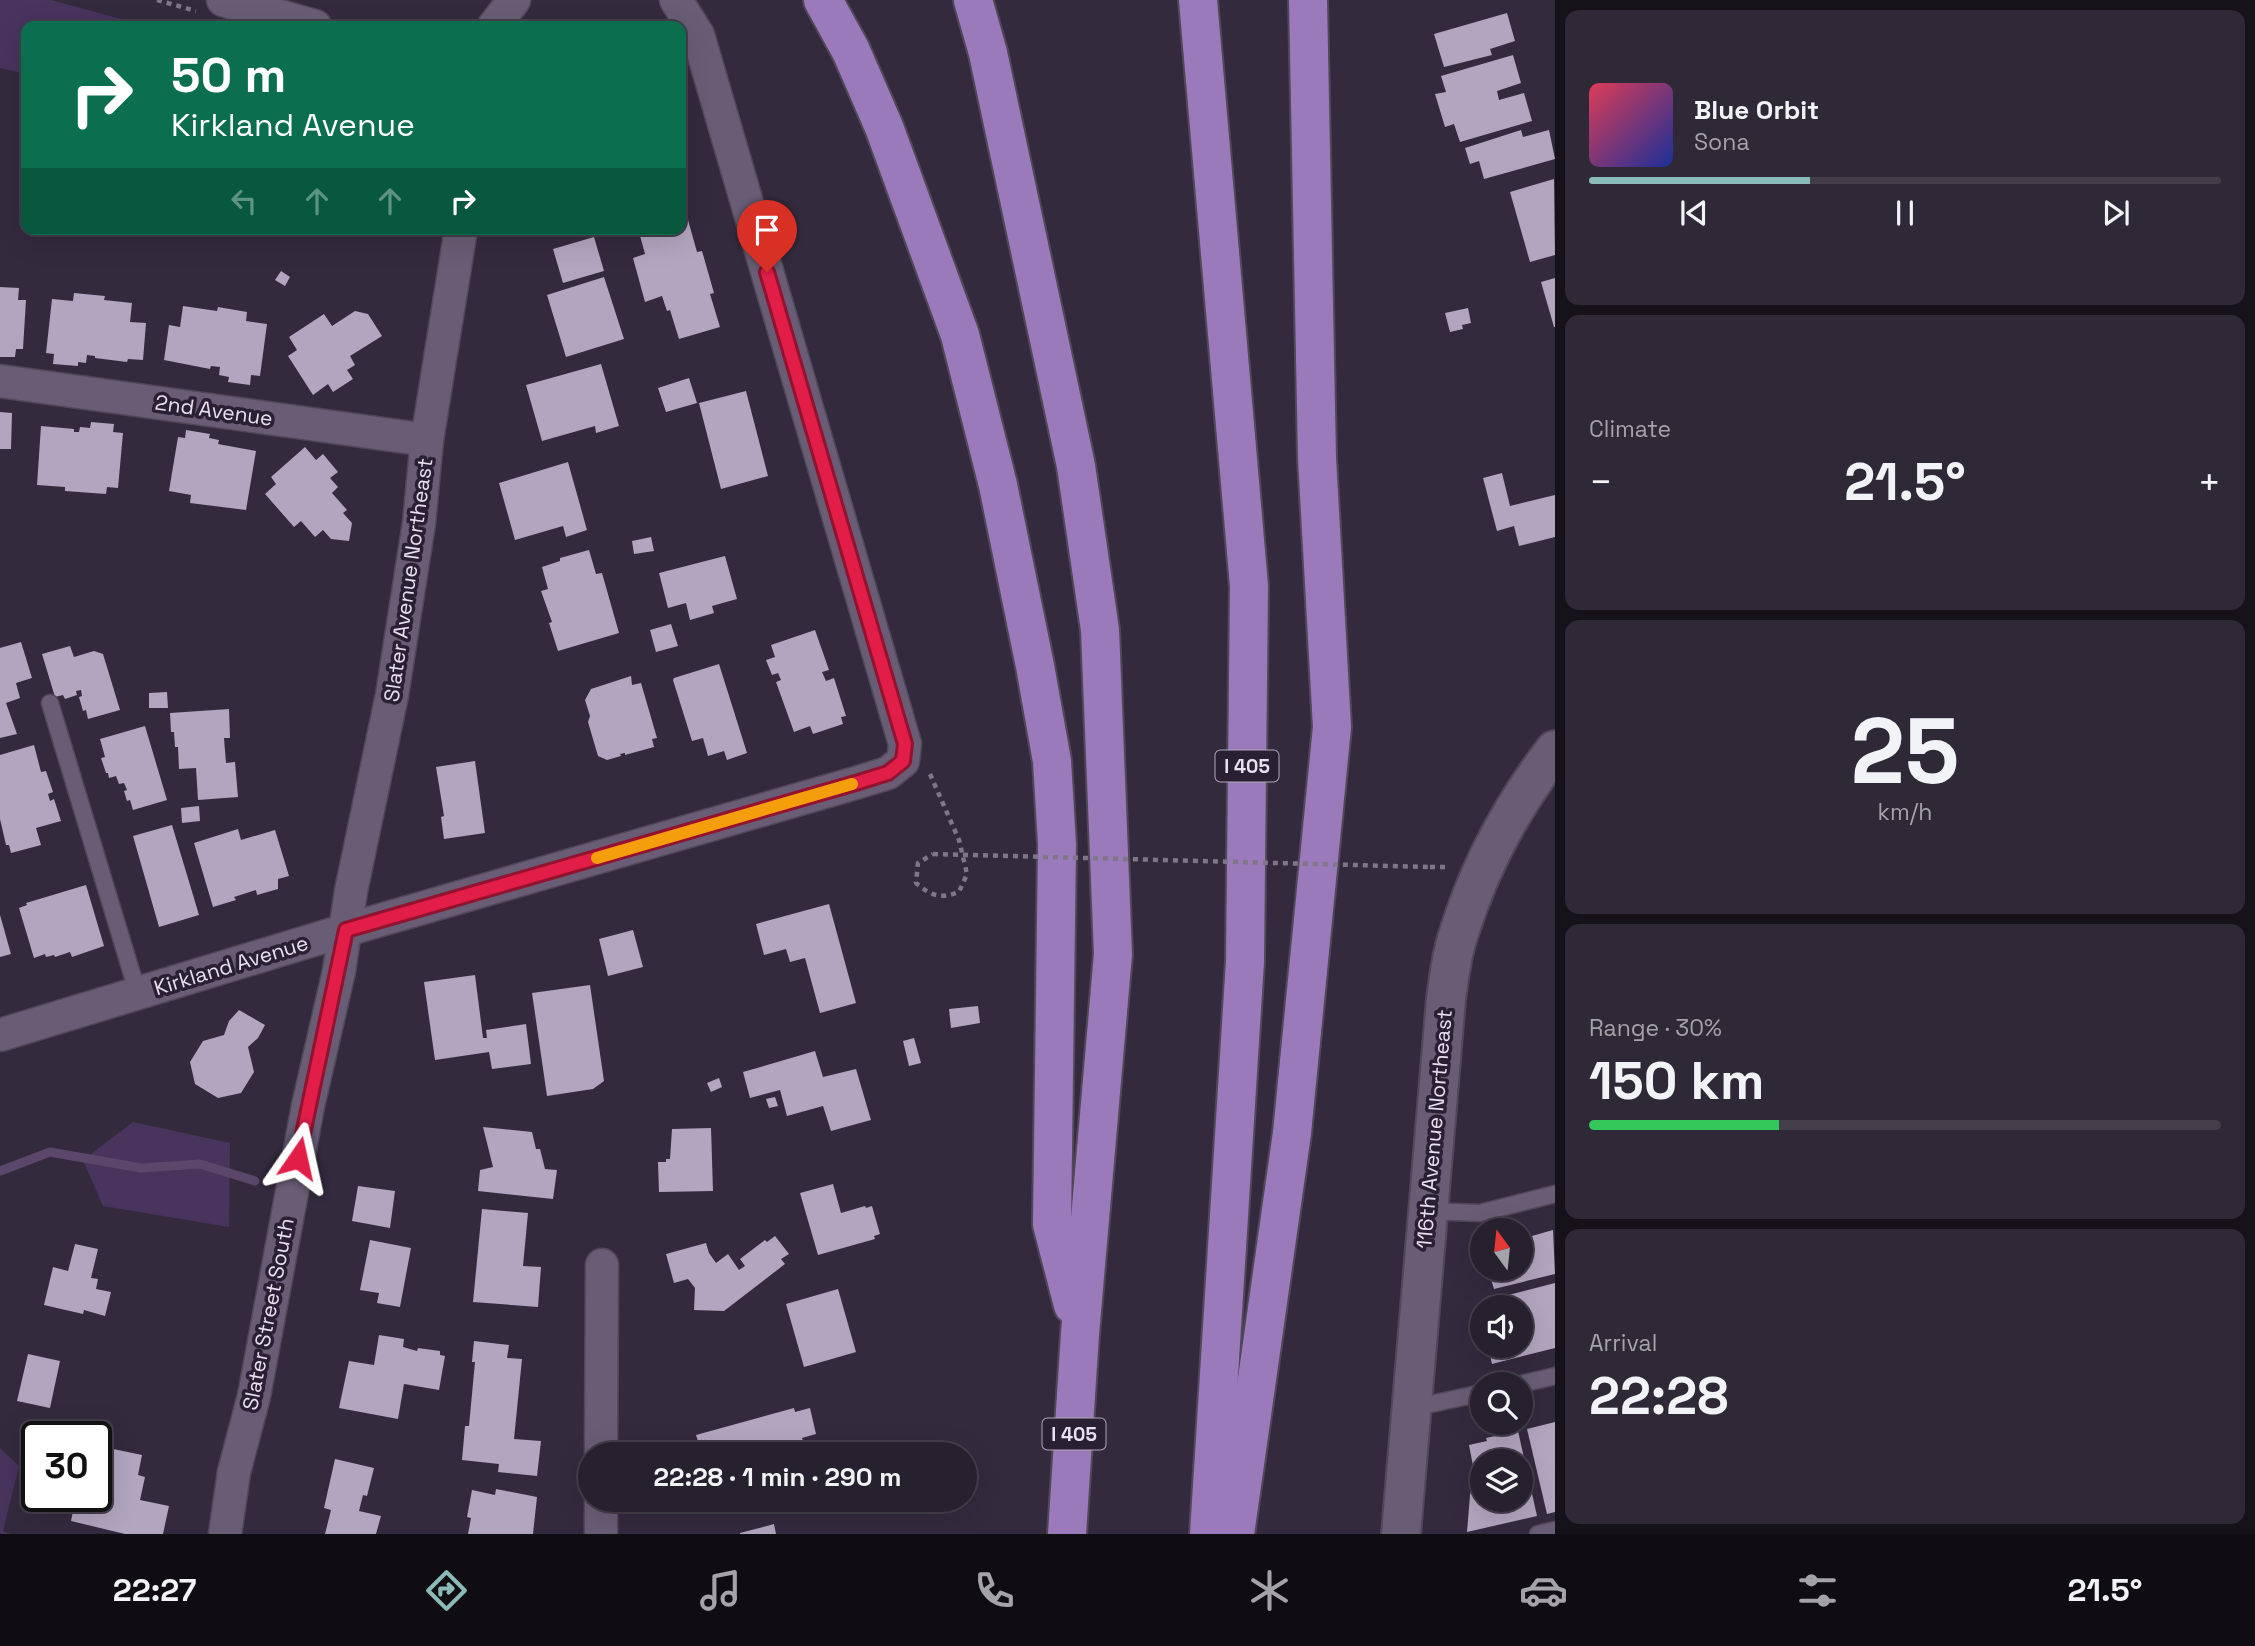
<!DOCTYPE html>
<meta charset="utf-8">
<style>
:root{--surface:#27202e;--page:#2f2836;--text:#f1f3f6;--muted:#a4a3aa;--line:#433e4a;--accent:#8bbbb9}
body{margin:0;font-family:"Space Grotesk",sans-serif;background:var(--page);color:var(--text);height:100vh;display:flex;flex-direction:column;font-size:26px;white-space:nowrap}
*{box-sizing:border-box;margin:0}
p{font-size:23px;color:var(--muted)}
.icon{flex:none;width:38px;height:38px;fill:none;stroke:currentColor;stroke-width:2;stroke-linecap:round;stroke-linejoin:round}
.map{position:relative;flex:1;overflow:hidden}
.sheet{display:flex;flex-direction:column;gap:10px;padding:10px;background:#151219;width:700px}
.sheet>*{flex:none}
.guide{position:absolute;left:21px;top:21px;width:665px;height:214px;border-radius:14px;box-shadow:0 7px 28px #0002,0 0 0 2px var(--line);background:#0b6e4f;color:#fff;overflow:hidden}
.needle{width:46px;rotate:345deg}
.tools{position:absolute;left:1470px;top:1218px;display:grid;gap:14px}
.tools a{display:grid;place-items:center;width:63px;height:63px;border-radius:50%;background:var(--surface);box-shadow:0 7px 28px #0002,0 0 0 2px var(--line);font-size:35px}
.speed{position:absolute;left:21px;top:1421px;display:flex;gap:14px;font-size:35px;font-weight:700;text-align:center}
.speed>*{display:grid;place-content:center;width:91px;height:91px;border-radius:50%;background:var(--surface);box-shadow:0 7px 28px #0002,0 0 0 2px var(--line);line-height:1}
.speed .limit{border:4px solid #111;border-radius:10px;background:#fff;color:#111}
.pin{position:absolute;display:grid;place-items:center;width:60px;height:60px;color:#fff;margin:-72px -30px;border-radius:50% 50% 50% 0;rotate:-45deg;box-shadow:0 0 7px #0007}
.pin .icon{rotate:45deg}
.me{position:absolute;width:77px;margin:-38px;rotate:11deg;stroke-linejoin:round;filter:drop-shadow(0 0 5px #0008)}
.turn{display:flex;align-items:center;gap:24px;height:147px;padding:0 35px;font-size:32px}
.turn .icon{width:91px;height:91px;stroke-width:2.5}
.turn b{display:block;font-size:49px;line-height:60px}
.lanes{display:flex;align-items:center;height:66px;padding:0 35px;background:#0003;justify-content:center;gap:35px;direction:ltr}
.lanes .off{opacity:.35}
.big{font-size:52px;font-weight:700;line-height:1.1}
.sheet .card{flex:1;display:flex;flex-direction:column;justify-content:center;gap:10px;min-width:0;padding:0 24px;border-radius:14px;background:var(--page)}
.sheet .dial{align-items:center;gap:0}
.dial b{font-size:91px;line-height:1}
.song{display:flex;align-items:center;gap:21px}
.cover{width:84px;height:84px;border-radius:10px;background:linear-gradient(135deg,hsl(350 70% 55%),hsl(230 70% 35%))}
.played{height:7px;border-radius:4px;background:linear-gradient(90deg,var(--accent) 35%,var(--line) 35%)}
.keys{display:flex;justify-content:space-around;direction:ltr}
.heat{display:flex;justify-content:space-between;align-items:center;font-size:38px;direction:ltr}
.charge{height:10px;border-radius:5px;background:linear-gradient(90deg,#34c759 30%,var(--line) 0)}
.trip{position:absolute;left:578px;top:1442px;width:399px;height:70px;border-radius:35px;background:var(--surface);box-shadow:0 7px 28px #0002,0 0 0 2px var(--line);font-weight:700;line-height:70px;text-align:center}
.dock{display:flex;height:112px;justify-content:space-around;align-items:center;background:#100d12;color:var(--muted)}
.dock .icon{width:49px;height:49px}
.dock .current{color:var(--accent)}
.dock b{font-size:32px;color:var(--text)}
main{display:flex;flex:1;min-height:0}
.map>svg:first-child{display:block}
.green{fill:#48345d}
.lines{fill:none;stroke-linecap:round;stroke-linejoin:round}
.stream{stroke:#5c476c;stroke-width:9}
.building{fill:#b2a5bf;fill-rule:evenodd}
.service-casing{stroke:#504859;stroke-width:19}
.minor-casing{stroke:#504859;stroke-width:35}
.tertiary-casing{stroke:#504859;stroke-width:42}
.motorway-casing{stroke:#504859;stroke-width:42}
.path{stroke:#7f7788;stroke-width:4.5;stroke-dasharray:5 5;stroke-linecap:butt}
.service{stroke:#695d75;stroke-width:16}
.minor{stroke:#695d75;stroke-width:32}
.tertiary{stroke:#695d75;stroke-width:38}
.motorway{stroke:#9b7abc;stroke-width:38}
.path-bridge{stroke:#7f7788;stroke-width:4.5;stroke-dasharray:5 5;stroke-linecap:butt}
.route-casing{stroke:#92132f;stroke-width:18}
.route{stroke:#e11d48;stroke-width:12}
.slow{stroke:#f59e0b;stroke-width:12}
.labels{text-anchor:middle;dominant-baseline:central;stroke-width:7;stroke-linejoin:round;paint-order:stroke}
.shield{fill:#2a2034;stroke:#aea6b6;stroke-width:2}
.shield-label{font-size:19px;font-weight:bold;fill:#e7e0ee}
.street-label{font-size:21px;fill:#e7e0ee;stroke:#2a2034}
</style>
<main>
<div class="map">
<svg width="1555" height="1534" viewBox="0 0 1555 1534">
<rect width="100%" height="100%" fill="#342a3e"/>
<g class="green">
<polygon points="0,0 51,0 147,26 26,26 26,74 0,68"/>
<polygon points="133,1122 230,1143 229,1227 103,1206 83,1160"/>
<polygon points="0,1448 19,1466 3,1531 10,1534 0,1534"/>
</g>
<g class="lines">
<polyline class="stream" points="0,1171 50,1152 141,1168 200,1164 255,1181"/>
</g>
<g class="building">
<polygon points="1507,13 1515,41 1490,49 1492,55 1444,67 1434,34"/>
<polygon points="1513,55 1521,83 1497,91 1499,100 1524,93 1532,121 1460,142 1454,124 1445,127 1435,94 1446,92 1441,76"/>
<polygon points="1521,130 1523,137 1549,130 1555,159 1484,179 1479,161 1470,164 1465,148"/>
<polygon points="1554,179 1555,255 1530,262 1510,192"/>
<polygon points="688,220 697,252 702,251 714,293 710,294 720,327 679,339 670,310 667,311 662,296 645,302 633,258 645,254 639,232 648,229 681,229 681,222"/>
<polygon points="594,237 604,271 563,283 553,249"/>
<polygon points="281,271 290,277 285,286 275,280"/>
<polygon points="604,277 624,339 566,357 547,295"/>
<polygon points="1555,278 1555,327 1554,327 1541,282"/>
<polygon points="0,287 19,288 18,300 26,300 23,349 16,349 15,357 0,357"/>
<polygon points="74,293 105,296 104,300 132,303 130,322 146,323 143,360 128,359 127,362 95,358 95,356 87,355 86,363 78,362 78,366 53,364 54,354 46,353 52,299 73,301"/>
<polygon points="183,306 217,311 218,307 247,312 246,321 267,324 260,376 251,375 250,385 228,382 229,377 219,375 220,367 211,366 210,369 164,360 169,325 180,327"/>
<polygon points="1468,308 1471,323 1462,325 1463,329 1450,332 1445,313"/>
<polygon points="355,311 368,314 382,336 350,356 355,365 347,370 353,379 333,392 328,384 313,395 288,356 297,350 289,337 324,314 332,326"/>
<polygon points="601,364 619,426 596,433 595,426 542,441 526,385"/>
<polygon points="689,378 697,403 666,412 658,388"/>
<polygon points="746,391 768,476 721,489 699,403"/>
<polygon points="0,412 12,413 11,449 0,449"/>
<polygon points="91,422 114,424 113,432 123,433 118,488 107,487 106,494 65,491 65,487 37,485 41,426 74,429 74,432 79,432 80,427 90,428"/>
<polygon points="186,430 210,434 209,438 219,440 218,444 256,451 246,510 190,503 191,495 169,491 178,437 185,438"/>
<polygon points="305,447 316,460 323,454 338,472 330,478 338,487 332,493 347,510 343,513 352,523 349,541 331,539 323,530 315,537 301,521 294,527 265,494 276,484 271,477"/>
<polygon points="568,462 587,530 566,537 563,526 515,540 499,483"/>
<polygon points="1502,473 1510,506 1555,495 1555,537 1519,546 1514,526 1497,531 1483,478"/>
<polygon points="651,537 654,551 634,554 632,541"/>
<polygon points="589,550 596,574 602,573 619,633 558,651 549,623 552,622 541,591 548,589 542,567 560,561 560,558"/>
<polygon points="725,556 737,599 712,606 714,613 690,620 686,603 668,608 659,573"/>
<polygon points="671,624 678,646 656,652 650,630"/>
<polygon points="815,630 829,670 822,672 826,681 834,678 846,716 841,717 843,724 813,734 810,726 794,732 776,682 781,680 778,673 772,675 766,660 775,657 771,645"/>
<polygon points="21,642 32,678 16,683 20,698 6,703 17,734 0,738 0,648"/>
<polygon points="70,646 74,657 94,651 103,654 120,710 88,719 86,710 83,711 79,697 82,696 81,690 76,691 77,695 65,699 63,695 55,697 42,654"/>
<polygon points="719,664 747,753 727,760 724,751 708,756 703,738 692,741 673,680 674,678"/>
<polygon points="631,676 632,685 641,683 657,738 652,739 654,747 625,755 625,753 620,754 621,756 607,760 598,756 588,722 590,716 585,700 591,689"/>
<polygon points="167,692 168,708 149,708 149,693"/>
<polygon points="229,709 230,738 224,738 226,763 235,762 238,797 198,800 196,768 179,769 178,747 175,747 174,732 171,732 170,713"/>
<polygon points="145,726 167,800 133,810 130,800 127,801 124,791 127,790 124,783 119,784 116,776 109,778 108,773 106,773 101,758 105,757 100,739"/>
<polygon points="34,745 41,772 46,771 53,792 48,794 50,801 54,799 61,821 36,828 41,845 11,853 9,845 6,845 0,819 0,755"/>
<polygon points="475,761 485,833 444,839 441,817 444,816 436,767"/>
<polygon points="199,806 200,821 182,823 181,808"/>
<polygon points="172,825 199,915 159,927 133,836"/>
<polygon points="238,829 241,840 275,830 289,876 278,879 278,889 257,895 256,890 234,897 236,900 213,907 194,843"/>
<polygon points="86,885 104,946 72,957 70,952 55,957 54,955 46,957 45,954 34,958 19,908 27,905 26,903"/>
<polygon points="829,904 856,1003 820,1013 805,958 790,962 786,949 764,955 756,924"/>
<polygon points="0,915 11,954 0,957"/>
<polygon points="633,930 643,967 608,976 599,939"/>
<polygon points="475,975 483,1038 487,1038 486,1030 526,1024 531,1064 492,1069 489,1052 435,1060 424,982"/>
<polygon points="590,985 604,1081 593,1089 547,1096 532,993"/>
<polygon points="978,1006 980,1023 951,1028 949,1009"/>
<polygon points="239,1010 265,1025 258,1038 248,1047 254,1072 241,1093 218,1098 195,1084 190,1062 203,1041 224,1035 229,1021"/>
<polygon points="914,1038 921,1063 909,1066 903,1041"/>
<polygon points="815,1051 823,1077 856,1069 871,1120 831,1131 823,1106 787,1116 780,1090 750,1098 743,1072"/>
<polygon points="719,1078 722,1087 711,1092 707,1083"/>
<polygon points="775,1097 778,1106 769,1108 766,1099"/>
<polygon points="483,1127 532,1132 536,1149 540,1149 545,1169 557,1170 553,1199 478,1191 480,1170 493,1167"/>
<polygon points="711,1128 713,1191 659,1192 658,1162 666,1162 666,1159 670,1159 672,1129"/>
<polygon points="833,1184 841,1213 865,1206 866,1208 872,1206 880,1234 874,1236 875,1239 818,1255 800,1193"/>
<polygon points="358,1186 395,1191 390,1228 352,1221"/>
<polygon points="482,1209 528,1213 523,1266 541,1267 538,1307 473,1302"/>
<polygon points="1553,1230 1555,1274 1494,1289 1489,1273 1490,1269 1521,1269 1521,1239"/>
<polygon points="775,1236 789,1254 781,1259 785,1264 724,1311 694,1310 695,1288 688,1279 674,1283 666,1254 706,1243 709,1253 716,1263 728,1254 739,1270 745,1266 740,1259 765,1240 767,1242"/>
<polygon points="370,1240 411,1248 400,1307 377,1303 379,1293 360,1290"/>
<polygon points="75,1244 98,1249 91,1278 98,1279 96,1289 111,1292 105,1316 84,1310 83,1314 44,1305 53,1267 68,1271"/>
<polygon points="1555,1283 1555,1348 1492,1364 1488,1346 1521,1346 1521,1307 1487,1307 1485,1301"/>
<polygon points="838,1289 856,1352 804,1367 786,1304"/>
<polygon points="379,1335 404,1339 403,1347 417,1351 418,1348 440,1351 440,1355 445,1356 439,1390 404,1384 398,1419 339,1408 349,1361 374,1365"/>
<polygon points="474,1341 509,1345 507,1358 522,1359 514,1439 541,1441 537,1476 498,1472 499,1464 462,1460 465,1426 469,1426 475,1362 472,1362"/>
<polygon points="28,1354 60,1361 50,1408 17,1401"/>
<polygon points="794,1408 795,1412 810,1408 816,1434 802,1438 805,1447 776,1454 702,1454 696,1435"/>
<polygon points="1555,1422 1555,1512 1547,1514 1527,1429"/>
<path d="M1518 1431 1537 1516 1467 1532 1472 1471H1474L1469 1445 1487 1441 1486 1438ZM1482 1461H1521V1500H1482Z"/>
<polygon points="99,1446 142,1455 138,1475 145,1477 140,1500 169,1506 163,1534 125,1534 71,1521 76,1496 96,1496 96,1453"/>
<polygon points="335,1459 374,1468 367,1496 363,1495 359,1511 381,1516 376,1534 325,1534 331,1510 324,1508"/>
<polygon points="496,1489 537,1497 533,1534 468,1534 471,1518 467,1517 472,1490 495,1495"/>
<polygon points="774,1524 776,1534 740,1534 740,1533"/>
</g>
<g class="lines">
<defs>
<g id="service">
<polyline points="50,703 138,994"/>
<polyline points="1427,1211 1480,1213 1555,1194"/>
<polyline points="1521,1384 1555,1376"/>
<polyline points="1412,1408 1482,1393"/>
<polyline points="1538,1534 1555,1530"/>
</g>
<g id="minor">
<polyline points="223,0 315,26"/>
<polyline points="494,26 514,0"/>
<polyline points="0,381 427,440"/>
<polyline points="0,1035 346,930 859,782 888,773 903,761 905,744 698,35 676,0"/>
<polyline points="601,1454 602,1265"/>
<polyline points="225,1534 234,1472 254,1396 308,1106 339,971 351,891 392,695 419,523 427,440 461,229"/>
<polyline points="601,1534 601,1500"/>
</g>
<path id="tertiary" d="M1401 1534 1446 999C1449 979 1451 956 1458 936 1479 867 1512 806 1555 750"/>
<g id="motorway">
<polyline points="823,0 851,51 884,127 960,335 998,485 1035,666 1052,761 1057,844 1052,1224 1073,1305"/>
<polyline points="973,0 988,53 1076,466 1100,630 1113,954 1080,1334 1067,1534"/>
<polyline points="1198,0 1249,586 1245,961 1209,1534"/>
<polyline points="1235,1534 1292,1133 1332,727 1317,458 1308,0"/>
</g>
</defs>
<use href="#service" class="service-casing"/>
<use href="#minor" class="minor-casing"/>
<use href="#tertiary" class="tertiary-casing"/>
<use href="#motorway" class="motorway-casing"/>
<g class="path">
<polyline points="157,0 196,11"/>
<path d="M930 774 959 840 967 874 959 892C940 899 931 896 916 883L918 863 933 854"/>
<polyline points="1430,867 1447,867"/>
</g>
<use href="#service" class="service"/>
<use href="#minor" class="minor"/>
<use href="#tertiary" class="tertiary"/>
<use href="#motorway" class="motorway"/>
<polyline class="path-bridge" points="933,854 1430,867"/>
</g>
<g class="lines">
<defs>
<polyline id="route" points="298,1158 346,930 859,782 888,773 903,761 905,744 767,272"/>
</defs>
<use href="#route" class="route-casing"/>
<use href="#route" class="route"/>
<polyline class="slow" points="597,858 852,784"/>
</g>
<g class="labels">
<g class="shield">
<rect x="1215.5" y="750.5" width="63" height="31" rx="5"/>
<rect x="1042.5" y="1418.5" width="63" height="31" rx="5"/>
</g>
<g class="shield-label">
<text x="1247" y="766">I 405</text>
<text x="1074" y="1434">I 405</text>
</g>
<g class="street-label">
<text transform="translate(214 410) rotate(8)">2nd Avenue</text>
<text transform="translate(408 580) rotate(-82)">Slater Avenue Northeast</text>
<text transform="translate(231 965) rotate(-17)">Kirkland Avenue</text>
<text transform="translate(1434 1129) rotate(-85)">116th Avenue Northeast</text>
<text transform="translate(268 1314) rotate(-79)">Slater Street South</text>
</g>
</g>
</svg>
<div class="tools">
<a><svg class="needle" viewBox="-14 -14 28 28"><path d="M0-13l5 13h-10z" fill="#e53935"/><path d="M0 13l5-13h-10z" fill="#a4a3aa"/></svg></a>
<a><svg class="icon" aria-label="sound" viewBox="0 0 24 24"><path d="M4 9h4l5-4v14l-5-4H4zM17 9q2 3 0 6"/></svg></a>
<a><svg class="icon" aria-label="search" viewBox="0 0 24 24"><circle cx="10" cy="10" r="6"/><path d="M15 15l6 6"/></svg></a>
<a><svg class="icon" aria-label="layers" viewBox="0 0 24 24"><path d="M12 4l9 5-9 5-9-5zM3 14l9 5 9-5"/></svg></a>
</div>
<div class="speed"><div class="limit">30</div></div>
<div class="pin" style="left:767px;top:272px;background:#d93025"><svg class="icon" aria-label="arrive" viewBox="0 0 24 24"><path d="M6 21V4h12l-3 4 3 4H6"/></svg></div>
<svg class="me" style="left:298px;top:1158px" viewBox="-20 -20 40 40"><path d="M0-17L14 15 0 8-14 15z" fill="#e11d48" stroke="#fff" stroke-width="4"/></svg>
<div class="trip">22:28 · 1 min · 290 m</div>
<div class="guide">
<div class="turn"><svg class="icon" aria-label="right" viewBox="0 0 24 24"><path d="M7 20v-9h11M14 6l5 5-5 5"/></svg><div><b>50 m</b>Kirkland Avenue</div></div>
<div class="lanes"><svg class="icon off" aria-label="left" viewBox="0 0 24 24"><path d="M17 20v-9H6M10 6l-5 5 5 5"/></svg><svg class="icon off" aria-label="ahead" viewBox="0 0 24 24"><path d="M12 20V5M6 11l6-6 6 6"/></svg><svg class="icon off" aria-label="ahead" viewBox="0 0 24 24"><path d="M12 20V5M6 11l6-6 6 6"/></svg><svg class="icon" aria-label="right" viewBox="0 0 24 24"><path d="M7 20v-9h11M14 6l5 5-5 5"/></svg></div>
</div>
</div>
<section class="sheet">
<div class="card">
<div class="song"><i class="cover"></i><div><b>Blue Orbit</b><p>Sona</p></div></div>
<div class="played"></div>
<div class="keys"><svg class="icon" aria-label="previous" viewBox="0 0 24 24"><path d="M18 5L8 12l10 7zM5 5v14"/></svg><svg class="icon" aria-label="pause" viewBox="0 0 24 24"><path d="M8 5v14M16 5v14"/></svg><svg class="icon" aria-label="next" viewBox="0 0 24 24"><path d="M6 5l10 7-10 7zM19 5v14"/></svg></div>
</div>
<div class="card"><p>Climate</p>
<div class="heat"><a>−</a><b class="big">21.5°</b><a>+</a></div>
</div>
<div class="card dial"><b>25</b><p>km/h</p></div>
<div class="card"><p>Range · 30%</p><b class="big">150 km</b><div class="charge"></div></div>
<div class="card"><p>Arrival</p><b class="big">22:28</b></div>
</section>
</main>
<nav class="dock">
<b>22:27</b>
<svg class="icon current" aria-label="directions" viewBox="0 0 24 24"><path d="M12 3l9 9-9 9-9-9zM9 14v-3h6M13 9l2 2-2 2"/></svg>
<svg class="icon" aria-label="music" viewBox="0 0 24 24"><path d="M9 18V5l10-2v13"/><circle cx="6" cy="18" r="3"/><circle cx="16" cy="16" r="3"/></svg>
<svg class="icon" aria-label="phone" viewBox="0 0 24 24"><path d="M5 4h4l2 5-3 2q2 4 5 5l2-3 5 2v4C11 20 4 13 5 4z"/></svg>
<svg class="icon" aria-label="climate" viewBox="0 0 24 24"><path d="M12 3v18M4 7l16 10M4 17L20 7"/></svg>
<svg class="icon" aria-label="car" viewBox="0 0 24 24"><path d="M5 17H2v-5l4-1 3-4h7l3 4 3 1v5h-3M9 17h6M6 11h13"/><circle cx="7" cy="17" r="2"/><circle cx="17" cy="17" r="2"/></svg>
<svg class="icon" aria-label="filters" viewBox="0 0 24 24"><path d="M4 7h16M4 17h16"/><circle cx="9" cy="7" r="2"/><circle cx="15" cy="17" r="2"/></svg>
<b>21.5°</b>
</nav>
